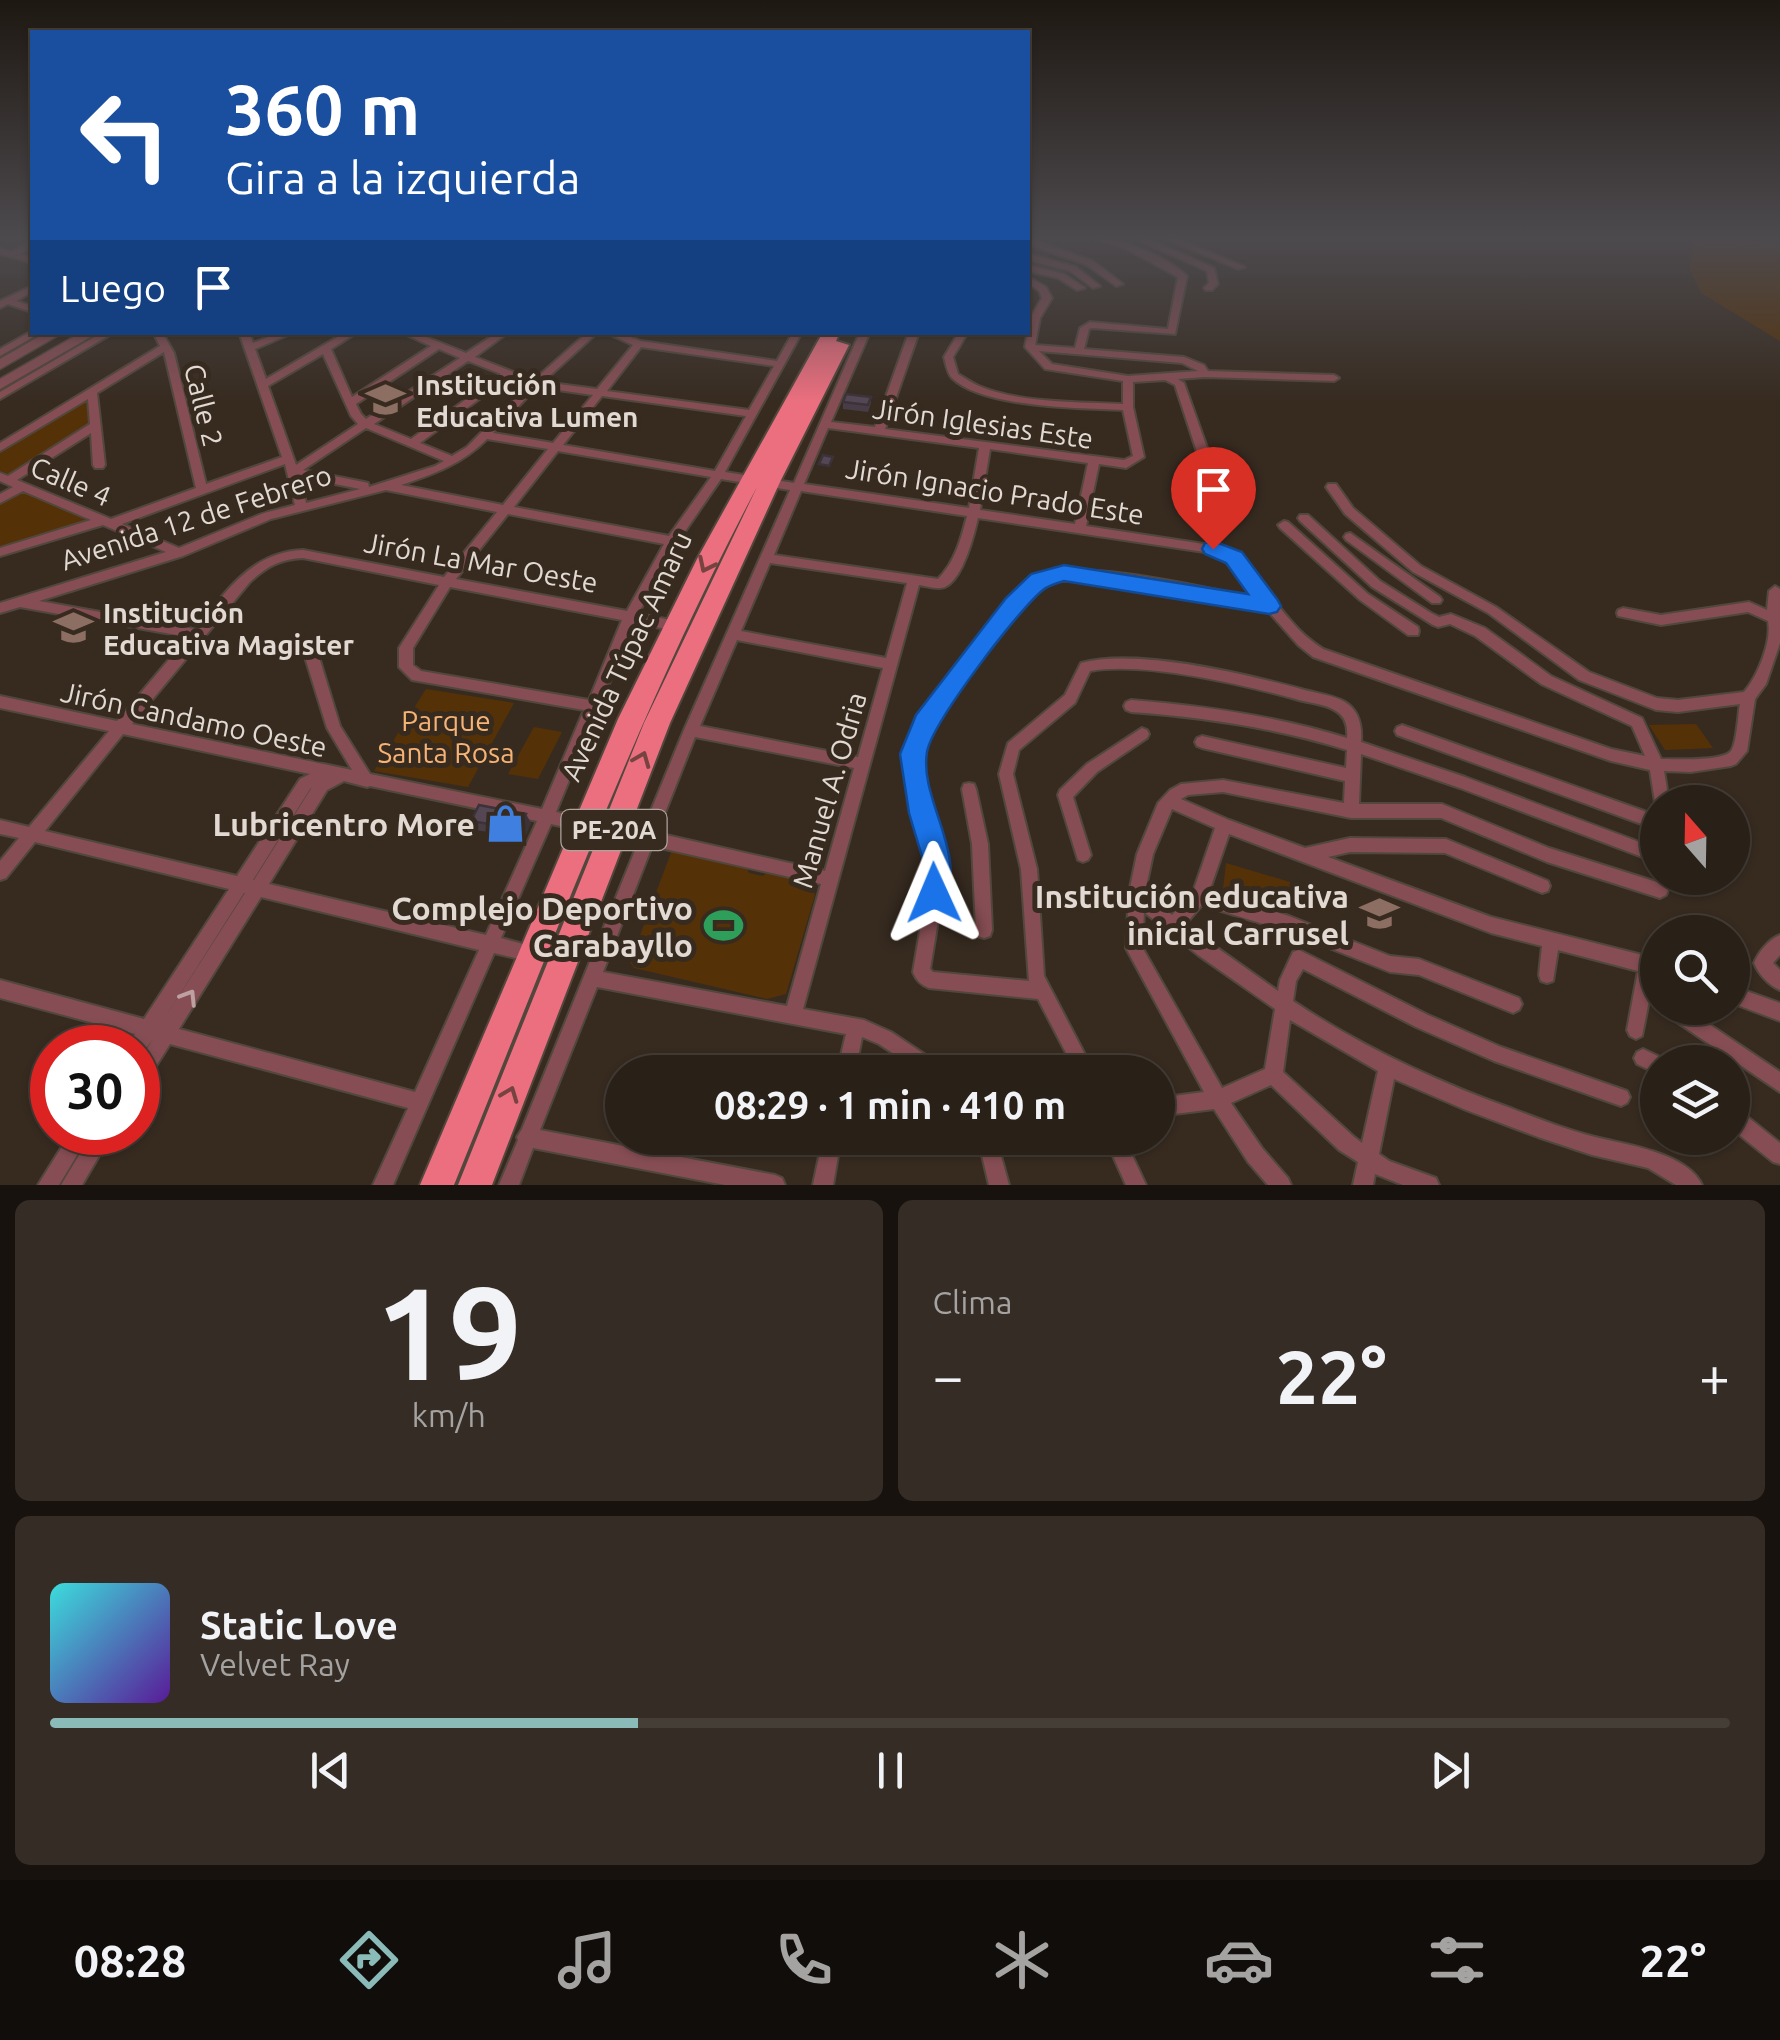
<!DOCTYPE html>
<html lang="es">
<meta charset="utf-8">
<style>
:root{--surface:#292018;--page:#352d25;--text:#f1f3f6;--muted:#a5a3a2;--line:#453e37;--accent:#8bbbb9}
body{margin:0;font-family:Ubuntu,sans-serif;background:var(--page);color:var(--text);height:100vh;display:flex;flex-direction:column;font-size:38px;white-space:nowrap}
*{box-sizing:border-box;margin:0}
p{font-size:32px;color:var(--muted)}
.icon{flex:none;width:55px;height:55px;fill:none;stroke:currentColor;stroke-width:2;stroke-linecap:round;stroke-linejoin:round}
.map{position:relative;height:1185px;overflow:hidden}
.side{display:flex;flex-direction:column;gap:15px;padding:15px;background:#17120d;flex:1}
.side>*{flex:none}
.banner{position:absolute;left:30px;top:30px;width:1000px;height:305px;border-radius:0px;box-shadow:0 2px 8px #0004,0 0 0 2px var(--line);background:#1a4fa0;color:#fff;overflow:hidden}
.needle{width:65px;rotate:340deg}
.tools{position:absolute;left:1640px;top:785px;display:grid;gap:20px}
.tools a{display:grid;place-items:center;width:110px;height:110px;border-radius:50%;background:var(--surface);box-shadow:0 2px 8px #0004,0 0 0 2px var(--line);font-size:50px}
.speed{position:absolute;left:30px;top:1025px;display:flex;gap:20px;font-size:50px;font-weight:700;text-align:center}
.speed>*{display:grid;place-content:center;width:130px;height:130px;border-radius:50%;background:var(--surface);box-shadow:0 2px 8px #0004,0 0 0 2px var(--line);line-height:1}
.speed .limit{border:15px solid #d22;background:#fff;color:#111}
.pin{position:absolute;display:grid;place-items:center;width:85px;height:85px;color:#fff;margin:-102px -42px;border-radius:50% 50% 50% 0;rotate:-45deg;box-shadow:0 0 10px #0007}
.pin .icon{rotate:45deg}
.me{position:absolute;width:110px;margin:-55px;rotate:359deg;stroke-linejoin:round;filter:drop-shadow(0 0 8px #0008)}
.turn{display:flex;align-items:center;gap:35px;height:210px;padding:0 30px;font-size:45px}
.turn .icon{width:130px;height:130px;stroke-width:2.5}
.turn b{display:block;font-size:70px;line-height:85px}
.then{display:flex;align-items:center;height:95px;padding:0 30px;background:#0003;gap:20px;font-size:38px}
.big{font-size:75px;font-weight:600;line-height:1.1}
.side .tile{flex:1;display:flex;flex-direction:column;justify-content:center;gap:15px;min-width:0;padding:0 35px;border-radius:15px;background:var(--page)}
.side .dial{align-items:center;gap:0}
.dial b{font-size:130px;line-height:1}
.song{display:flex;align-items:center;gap:30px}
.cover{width:120px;height:120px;border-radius:15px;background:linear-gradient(135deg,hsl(180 70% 55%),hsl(270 70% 35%))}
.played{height:10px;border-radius:5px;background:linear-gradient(90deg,var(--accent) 35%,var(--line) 35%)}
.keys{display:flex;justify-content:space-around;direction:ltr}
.heat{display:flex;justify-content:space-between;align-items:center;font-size:55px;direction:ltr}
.side .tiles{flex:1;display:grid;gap:15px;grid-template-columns:1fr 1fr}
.tile:last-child{grid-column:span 2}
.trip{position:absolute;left:605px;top:1055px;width:570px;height:100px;border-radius:50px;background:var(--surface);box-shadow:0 2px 8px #0004,0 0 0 2px var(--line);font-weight:600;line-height:100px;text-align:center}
.tabs{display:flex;height:160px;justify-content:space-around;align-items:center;background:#100d0a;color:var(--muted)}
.tabs .icon{width:70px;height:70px}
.tabs .on{color:var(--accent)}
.tabs b{font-size:45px;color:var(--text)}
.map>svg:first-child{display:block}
.green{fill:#553108}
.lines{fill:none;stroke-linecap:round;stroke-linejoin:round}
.minor-casing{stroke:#52473c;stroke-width:4}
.tertiary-casing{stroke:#52473c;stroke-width:3}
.trunk-casing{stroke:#52473c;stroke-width:4}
.minor{fill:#864e54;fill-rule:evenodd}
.tertiary{fill:#864e54;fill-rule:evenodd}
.trunk{fill:#ec6f7f;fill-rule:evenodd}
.wall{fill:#483d47}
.shaded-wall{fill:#3b323a}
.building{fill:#544753;stroke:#3b323a;stroke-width:2.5}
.oneway{stroke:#764341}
.oneway2{stroke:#bda1a0}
.route{fill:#1a73e8;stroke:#114b97;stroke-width:2.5}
.labels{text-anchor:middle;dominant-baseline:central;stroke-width:10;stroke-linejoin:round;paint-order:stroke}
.shield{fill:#372b20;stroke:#aea59d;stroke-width:2.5}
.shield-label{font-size:25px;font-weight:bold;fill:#e1d9d2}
.poi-label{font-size:28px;font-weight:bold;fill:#e1d9d2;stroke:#372b20;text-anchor:start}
.street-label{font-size:28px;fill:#e1d9d2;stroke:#372b20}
.park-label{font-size:28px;fill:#f6b375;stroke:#372b20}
.near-poi-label{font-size:32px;font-weight:bold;fill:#e1d9d2;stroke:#372b20;text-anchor:end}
</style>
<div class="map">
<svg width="1780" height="1185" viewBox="0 0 1780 1185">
<rect width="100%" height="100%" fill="#372b20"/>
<g class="green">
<polygon points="1720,237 1780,245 1780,341 1701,293 1689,268 1695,241"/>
<polygon points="88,399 91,425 11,475 0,471 0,452"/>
<polygon points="22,491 92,522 0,551 0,503"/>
<polygon points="426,689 514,703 468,787 374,771"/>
<polygon points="1696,724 1713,748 1665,750 1649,725"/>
<polygon points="534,727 562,732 538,779 508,774"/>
<polygon points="672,850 744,864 749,873 763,876 769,871 811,881 815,895 786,994 767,999 634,968 630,962"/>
<polygon points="1226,863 1290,882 1287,917 1222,898"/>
</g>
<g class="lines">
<defs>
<g id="minor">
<path d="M1087 237C1117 237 1165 255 1187 276L1175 334 1092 328 1089 329 1084 349 1184 357 1204 365 1208 371 1334 375 1339 378 1334 381 1205 377 1178 379 1184 383 1216 473 1210 477 1204 473 1175 385 1165 380 1133 382V407L1144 457 1126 468 1099 464 1086 526 1217 546C1251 562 1267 595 1292 622 1301 633 1311 641 1323 649L1611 749 1645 756 1632 726 1541 684 1475 636 1450 624 1438 627 1433 625 1372 587 1300 521 1298 518 1300 515H1308L1380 581 1431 613 1439 617 1451 614 1485 628 1551 676 1642 718 1661 759C1675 759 1722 762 1731 751 1737 743 1738 714 1740 704L1678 712 1656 710 1579 680 1488 613 1413 572 1345 514 1326 487 1328 484H1336L1353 508 1421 566 1496 607 1589 672 1657 698 1678 700 1744 692C1758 676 1772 641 1768 621L1748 612 1661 625 1618 616 1617 613 1618 610 1623 608 1661 615 1749 602 1767 610 1769 591 1775 586 1780 589V643L1766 684 1755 699 1747 751 1736 764 1731 766 1691 772 1664 771 1669 802H1658V807L1655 802 1650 770 1611 761 1313 657 1298 645 1268 611 1185 593 1113 582 1081 580 1054 581 1040 585 1031 593 1012 614 978 665 935 721 925 741 920 770 946 872 930 969 933 972 1029 981 1021 869 999 774 1008 743 1065 695 1081 663C1136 648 1245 674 1301 689 1315 693 1333 695 1345 702 1360 711 1362 727 1361 742L1465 777 1658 849V863L1460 788 1361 754 1359 804H1442L1549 848 1666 885 1668 890 1666 895 1660 898 1547 862 1441 818H1351L1223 792 1188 795 1181 799 1229 820 1305 848 1350 838 1446 839 1548 881 1550 886 1548 891 1542 893 1445 853 1350 852 1328 857 1491 917 1658 959V976L1654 975 1642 1036 1636 1039 1630 1036 1627 1030 1638 971 1558 950 1553 981 1547 983 1541 981 1539 975 1542 946 1491 933 1229 834 1209 892 1289 916 1390 956 1419 959 1519 998 1522 1004 1519 1010 1513 1013 1419 975 1390 972 1289 932 1202 905 1185 925 1278 991 1280 980 1293 952 1299 950 1428 1015 1501 1047 1627 1091 1630 1097 1627 1103 1621 1106 1494 1061 1416 1027 1303 969 1296 981 1293 1001C1362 1047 1435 1081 1513 1109 1544 1121 1575 1133 1608 1140 1636 1146 1689 1156 1702 1185H1676L1648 1168 1592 1155 1538 1137 1466 1110 1394 1079 1379 1154 1389 1161 1436 1178 1439 1185H1403L1375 1174 1373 1185H1353L1358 1162 1339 1150 1271 1085 1231 1103 1262 1148 1288 1178 1291 1185H1268L1248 1162 1214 1109 1158 1116V1098L1204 1092 1126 948 1129 893 1137 854 1158 803 1170 790 1181 784 1223 780 1344 803 1345 781 1202 748 1197 746 1195 742 1197 738 1202 736 1346 768 1347 750C1276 728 1204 717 1131 712L1126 710 1124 706 1126 702 1131 700C1205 706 1277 716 1347 738 1348 727 1346 717 1336 711 1326 704 1310 703 1299 700 1245 685 1144 661 1090 671L1075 703 1019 750 1013 774 1037 869 1044 976 1094 1072H1076L1038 999 929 988C921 985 916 980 913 972L930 872 906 770C909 723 937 700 964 664 983 639 1003 594 1031 579 1076 555 1209 589 1260 599 1245 580 1232 563 1211 553L978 518C974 535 963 579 945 587 938 590 926 586 919 585L803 1009 864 1020 891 1032 942 1066 945 1072H921L879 1044 862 1037 855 1072H837L846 1034 597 987 540 1130 775 1175 782 1178 785 1185H725L533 1148 519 1185H499L518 1140 517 1137 522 1129 638 843 551 824 501 938 538 948 540 954 538 960 532 962 494 953 393 1185H373L408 1108 170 1044 144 1085 138 1088V1063L153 1039 142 1054 138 1056V1048H127L135 1034 0 998V980L144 1019 229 889 35 842 6 878 0 880V861L19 838 0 834V820L29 827 109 731 0 708V696L117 721 188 637 20 607 0 613V603L166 552 103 525 0 556V548L91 520 23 491 0 503V494L13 487 0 481V473L8 476 90 424 88 399 0 451V443L160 346 153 332H162L174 353 206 484 282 457 239 332H249L253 343 281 332H295L255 349 266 379 346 332H358L331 349 352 397 431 346 400 332H414L466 353 498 332H509L475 357 534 380 588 332H598L543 382 597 389 633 345 604 332H618L641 341 777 361 793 332H802L725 472 794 483 860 332H870L831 422 875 427 909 332H919L885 429 1124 460 1133 456 1123 410C1081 408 983 408 952 378 947 373 946 364 944 357L959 332H968L953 357 958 374C965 378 972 383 979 386 1018 403 1080 402 1123 404V381L1045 369 1025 347 1030 318 1042 298 1039 291 1028 283V277L1046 287 1052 298 1040 318 1035 345 1075 348 1080 328 1090 322 1168 329 1178 277 1123 247ZM641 347 774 366 749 410 607 391ZM439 349 460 358 366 419 361 414 356 404ZM1039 351 1182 363 1198 371 1128 376 1052 364ZM164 352 196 488 111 519 17 480 91 433 93 465 95 468H103L105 465 97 393ZM323 354 351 416 358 424 296 465 268 386ZM468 361 501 374 411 439 374 424ZM509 377 528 385 467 447 452 456 420 443ZM537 387 593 395 553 443 493 433ZM602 396 746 416 715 471 563 445ZM366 428 444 461 435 466 369 487 368 483 364 482 303 470ZM828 428 979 448 969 508 804 484ZM487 439 548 449 503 505 401 485C434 474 462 464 487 439ZM990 449 1088 463 1075 524 980 510ZM558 451 711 477 669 536 514 507ZM285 464 295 505 264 513 179 548 122 524ZM300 477 360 489 306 503ZM721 479 790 490 684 730 643 830 556 812 634 623 677 631 682 629 683 626 682 623 677 621 638 614 677 543ZM386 490 497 512 444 577 303 550C251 552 226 592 195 629L39 601 183 556 271 519ZM801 491 967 516C961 539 955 562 938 579L774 555ZM508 514 664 544 627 611 456 579ZM303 558 439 585 399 648V667L412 680 584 710 542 809 370 774 340 726 319 657 317 653H307L305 657 327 728 352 770 132 724 250 582C266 567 280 559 303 558ZM770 563 907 583 886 658 741 631ZM450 587 622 620 589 700 421 671 413 665V648ZM737 640 883 668 858 757 700 726ZM123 734 310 774 300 779 237 876 45 831ZM695 737 854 768 825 871 657 833ZM344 781 367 787 370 786 537 821 486 935 269 884 327 790ZM312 787 254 880H253L310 789ZM1172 809 1215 828 1193 892 1172 915 1145 892 1153 854ZM652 846 821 884 787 1006 603 972ZM244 893H245L161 1024ZM261 897 479 950 415 1092 179 1029ZM1144 912 1198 955 1275 1009 1265 1069 1222 1088 1142 947ZM1290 1020 1378 1071 1362 1143 1353 1136 1283 1072Z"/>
<polygon points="1132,237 1143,237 1214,268 1218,284 1212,290 1206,290 1204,288 1209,283 1207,271"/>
<polygon points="1162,237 1173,237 1245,267 1238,269"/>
<polygon points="1028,238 1093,261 1123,284 1116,286 1087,265 1028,244"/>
<polygon points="29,242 32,242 32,247 20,254 32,258 32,263 0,254 0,248 11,252"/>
<polygon points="1028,254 1076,267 1100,286 1093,288 1070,271 1028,260"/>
<polygon points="1028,265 1064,274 1085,288 1077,290 1058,278 1028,271"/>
<polygon points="32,286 32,292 16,301 32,306 32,312 8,304 0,308 0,301"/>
<polygon points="32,331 42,332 0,356 0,349"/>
<polygon points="103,332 115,332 0,399 0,392"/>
<polygon points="1284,521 1288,522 1368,594 1418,627 1419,631 1418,635 1408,635 1360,600 1280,528 1278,525"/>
<polygon points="1350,533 1440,597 1442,600 1440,603 1432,603 1346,540 1344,537 1346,534"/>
<polygon points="1402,725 1658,816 1658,830 1397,735 1395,731 1397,727"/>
<polygon points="1142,728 1147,730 1149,734 1147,738 1097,772 1073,797 1091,855 1088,860 1083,862 1078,860 1058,795 1060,790 1087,764"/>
<polygon points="969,783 974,784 976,789 988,844 992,930 990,936 984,938 978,936 976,930 972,844 962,789 964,784"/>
<path d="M1780 935V955L1773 963 1780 970V990C1769 986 1758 973 1754 963 1758 953 1769 939 1780 935Z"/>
<polygon points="1732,986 1780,1003 1780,1021 1732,1003"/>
<polygon points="1662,1008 1685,1008 1780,1072 1780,1092 1665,1014"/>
<polygon points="1643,1049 1664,1059 1666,1062 1658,1062 1658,1074 1637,1064 1634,1058 1637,1052"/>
<polygon points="1732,1108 1739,1110 1780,1143 1780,1164 1773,1162 1732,1129"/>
<polygon points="71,1132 91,1132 59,1185 38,1185"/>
<polygon points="93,1132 113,1132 82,1185 61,1185"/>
<polygon points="823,1138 841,1138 833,1185 813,1185"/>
<polygon points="978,1138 996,1138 1009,1185 989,1185"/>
<polygon points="1105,1138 1124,1138 1146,1185 1126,1185"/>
</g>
<g id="tertiary">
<polygon points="47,332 64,332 0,369 0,359"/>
<polygon points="82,332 99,332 0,389 0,379"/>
</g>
<path id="trunk" d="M823 332H840L836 341 849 345 780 482 670 723 492 1185H458L644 723 757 487C638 711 550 950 454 1185H420L618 719 697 559Z"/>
</defs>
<use href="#minor" class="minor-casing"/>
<use href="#tertiary" class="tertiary-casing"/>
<use href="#trunk" class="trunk-casing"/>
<use href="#minor" class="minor"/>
<use href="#tertiary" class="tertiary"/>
<use href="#trunk" class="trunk"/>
</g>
<g class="wall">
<polygon points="871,397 871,403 868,412 843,409 843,402"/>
<polygon points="471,821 531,823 524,838 476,830"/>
</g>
<polygon class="shaded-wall" points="526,814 531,823 524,838 519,829"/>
<g class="building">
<polygon points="846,394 871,397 868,405 843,402"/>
<polygon points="823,455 833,457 829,466 819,464"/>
<polygon points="479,805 526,814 519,829 471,821"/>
</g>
<defs><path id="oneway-chevron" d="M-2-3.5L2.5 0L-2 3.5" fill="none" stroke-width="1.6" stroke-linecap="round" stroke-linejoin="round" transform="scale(2.5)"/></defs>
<g class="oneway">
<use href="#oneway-chevron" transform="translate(706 565) rotate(116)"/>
<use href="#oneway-chevron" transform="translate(642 759) rotate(-68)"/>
<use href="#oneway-chevron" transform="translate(510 1094) rotate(-69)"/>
</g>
<use class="oneway2" href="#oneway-chevron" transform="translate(189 997) rotate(-58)"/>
<linearGradient id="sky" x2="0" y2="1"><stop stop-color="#1e1812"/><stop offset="0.59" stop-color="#4d4a4e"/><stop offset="1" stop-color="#4d4a4e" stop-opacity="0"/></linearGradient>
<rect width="1780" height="403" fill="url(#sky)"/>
<path class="route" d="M1213 541 1242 552 1277 599 1281 606 1277 612 1269 614 1064 581C1057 583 1049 585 1043 590 1018 610 932 723 927 752 919 799 967 853 945 903L934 907 924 903 920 893 923 860 909 813 900 754 916 715 1006 598 1031 574 1064 565 1248 594 1226 563 1205 554 1202 549 1205 543Z"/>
<defs>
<symbol id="school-bare" viewBox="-9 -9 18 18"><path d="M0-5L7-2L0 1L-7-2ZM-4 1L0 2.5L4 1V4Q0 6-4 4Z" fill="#8d6e63" stroke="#372b20" stroke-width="2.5" paint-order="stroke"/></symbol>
<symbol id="shop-bare" viewBox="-9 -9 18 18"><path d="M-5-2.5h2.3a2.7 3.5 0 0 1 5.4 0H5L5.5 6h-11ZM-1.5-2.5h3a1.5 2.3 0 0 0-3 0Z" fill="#3f7fe0" stroke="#372b20" stroke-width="2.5" paint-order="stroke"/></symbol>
<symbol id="stadium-bare" viewBox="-9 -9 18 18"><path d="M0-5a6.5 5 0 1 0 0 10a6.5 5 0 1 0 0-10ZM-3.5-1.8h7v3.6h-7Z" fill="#2e9e5b" stroke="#372b20" stroke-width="2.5" paint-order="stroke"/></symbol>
</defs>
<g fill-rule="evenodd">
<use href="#school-bare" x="358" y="372" width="55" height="55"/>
<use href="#school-bare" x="46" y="600" width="55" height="55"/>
<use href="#shop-bare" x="478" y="796" width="55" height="55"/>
<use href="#school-bare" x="1352" y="886" width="55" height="55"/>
<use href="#stadium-bare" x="696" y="898" width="55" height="55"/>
</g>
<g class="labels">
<rect class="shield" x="561.5" y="810" width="105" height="40" rx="8"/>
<g class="shield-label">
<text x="614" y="830">PE-20A</text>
</g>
<g class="poi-label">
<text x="416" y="384">Institución<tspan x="416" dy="32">Educativa Lumen</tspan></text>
<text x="103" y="612">Institución<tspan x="103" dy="32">Educativa Magister</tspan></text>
</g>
<g class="street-label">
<text transform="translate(204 405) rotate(76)">Calle 2</text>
<text transform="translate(983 423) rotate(8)">Jirón Iglesias Este</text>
<text transform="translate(71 481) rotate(23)">Calle 4</text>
<text transform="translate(995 491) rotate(9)">Jirón Ignacio Prado Este</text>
<text transform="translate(196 517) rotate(-18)">Avenida 12 de Febrero</text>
<text transform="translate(481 562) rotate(10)">Jirón La Mar Oeste</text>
<text transform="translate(626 656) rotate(-65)">Avenida Túpac Amaru</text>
<text transform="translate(194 719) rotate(12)">Jirón Candamo Oeste</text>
<text transform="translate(829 790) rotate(-74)">Manuel A. Odria</text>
</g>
<g class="park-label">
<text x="446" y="720">Parque<tspan x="446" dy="32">Santa Rosa</tspan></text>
</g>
<g class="near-poi-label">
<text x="475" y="824">Lubricentro More</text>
<text x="1349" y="896">Institución educativa<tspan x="1349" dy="37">inicial Carrusel</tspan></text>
<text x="693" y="908">Complejo Deportivo<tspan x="693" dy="37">Carabayllo</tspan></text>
</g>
</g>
</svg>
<div class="tools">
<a><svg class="needle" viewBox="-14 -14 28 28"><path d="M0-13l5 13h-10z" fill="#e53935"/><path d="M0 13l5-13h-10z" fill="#a5a3a2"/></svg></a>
<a><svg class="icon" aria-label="search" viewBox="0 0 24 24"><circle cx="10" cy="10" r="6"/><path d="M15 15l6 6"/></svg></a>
<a><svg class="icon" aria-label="layers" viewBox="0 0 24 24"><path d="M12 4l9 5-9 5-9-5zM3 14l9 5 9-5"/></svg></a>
</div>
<div class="speed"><div class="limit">30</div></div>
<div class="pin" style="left:1213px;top:549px;background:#d93025"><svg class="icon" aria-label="arrive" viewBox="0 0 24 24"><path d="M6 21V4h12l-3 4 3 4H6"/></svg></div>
<svg class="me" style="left:934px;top:893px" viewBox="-20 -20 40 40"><path d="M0-17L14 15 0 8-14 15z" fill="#1a73e8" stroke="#fff" stroke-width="4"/></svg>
<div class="trip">08:29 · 1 min · 410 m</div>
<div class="banner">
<div class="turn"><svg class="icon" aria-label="left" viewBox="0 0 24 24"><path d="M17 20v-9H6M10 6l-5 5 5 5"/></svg><div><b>360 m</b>Gira a la izquierda</div></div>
<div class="then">Luego<svg class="icon" aria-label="arrive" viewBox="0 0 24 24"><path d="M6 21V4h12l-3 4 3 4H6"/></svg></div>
</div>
</div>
<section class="side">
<div class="tiles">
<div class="tile dial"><b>19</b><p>km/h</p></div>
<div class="tile"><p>Clima</p>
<div class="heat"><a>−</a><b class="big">22°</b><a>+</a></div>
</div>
<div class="tile">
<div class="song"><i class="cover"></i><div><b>Static Love</b><p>Velvet Ray</p></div></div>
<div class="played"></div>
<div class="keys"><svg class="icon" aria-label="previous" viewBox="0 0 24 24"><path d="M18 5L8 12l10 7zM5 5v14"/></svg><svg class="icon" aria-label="pause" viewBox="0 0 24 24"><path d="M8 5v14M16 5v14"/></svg><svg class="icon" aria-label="next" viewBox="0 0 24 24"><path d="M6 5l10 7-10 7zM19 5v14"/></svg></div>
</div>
</div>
</section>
<nav class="tabs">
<b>08:28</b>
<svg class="icon on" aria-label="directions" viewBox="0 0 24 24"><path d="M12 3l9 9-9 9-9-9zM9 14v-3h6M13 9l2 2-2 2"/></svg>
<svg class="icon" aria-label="music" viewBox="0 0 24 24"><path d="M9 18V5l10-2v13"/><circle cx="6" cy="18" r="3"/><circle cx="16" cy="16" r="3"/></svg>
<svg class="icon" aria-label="phone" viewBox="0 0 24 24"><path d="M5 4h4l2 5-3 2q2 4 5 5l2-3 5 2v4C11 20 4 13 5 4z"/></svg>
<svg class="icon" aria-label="climate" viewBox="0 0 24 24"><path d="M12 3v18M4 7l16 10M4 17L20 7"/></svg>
<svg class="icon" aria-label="car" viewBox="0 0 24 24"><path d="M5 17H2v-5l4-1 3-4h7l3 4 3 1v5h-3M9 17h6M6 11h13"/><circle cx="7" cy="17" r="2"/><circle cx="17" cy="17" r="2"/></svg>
<svg class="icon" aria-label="filters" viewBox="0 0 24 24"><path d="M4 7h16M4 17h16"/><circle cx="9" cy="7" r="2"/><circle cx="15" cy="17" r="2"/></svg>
<b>22°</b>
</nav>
